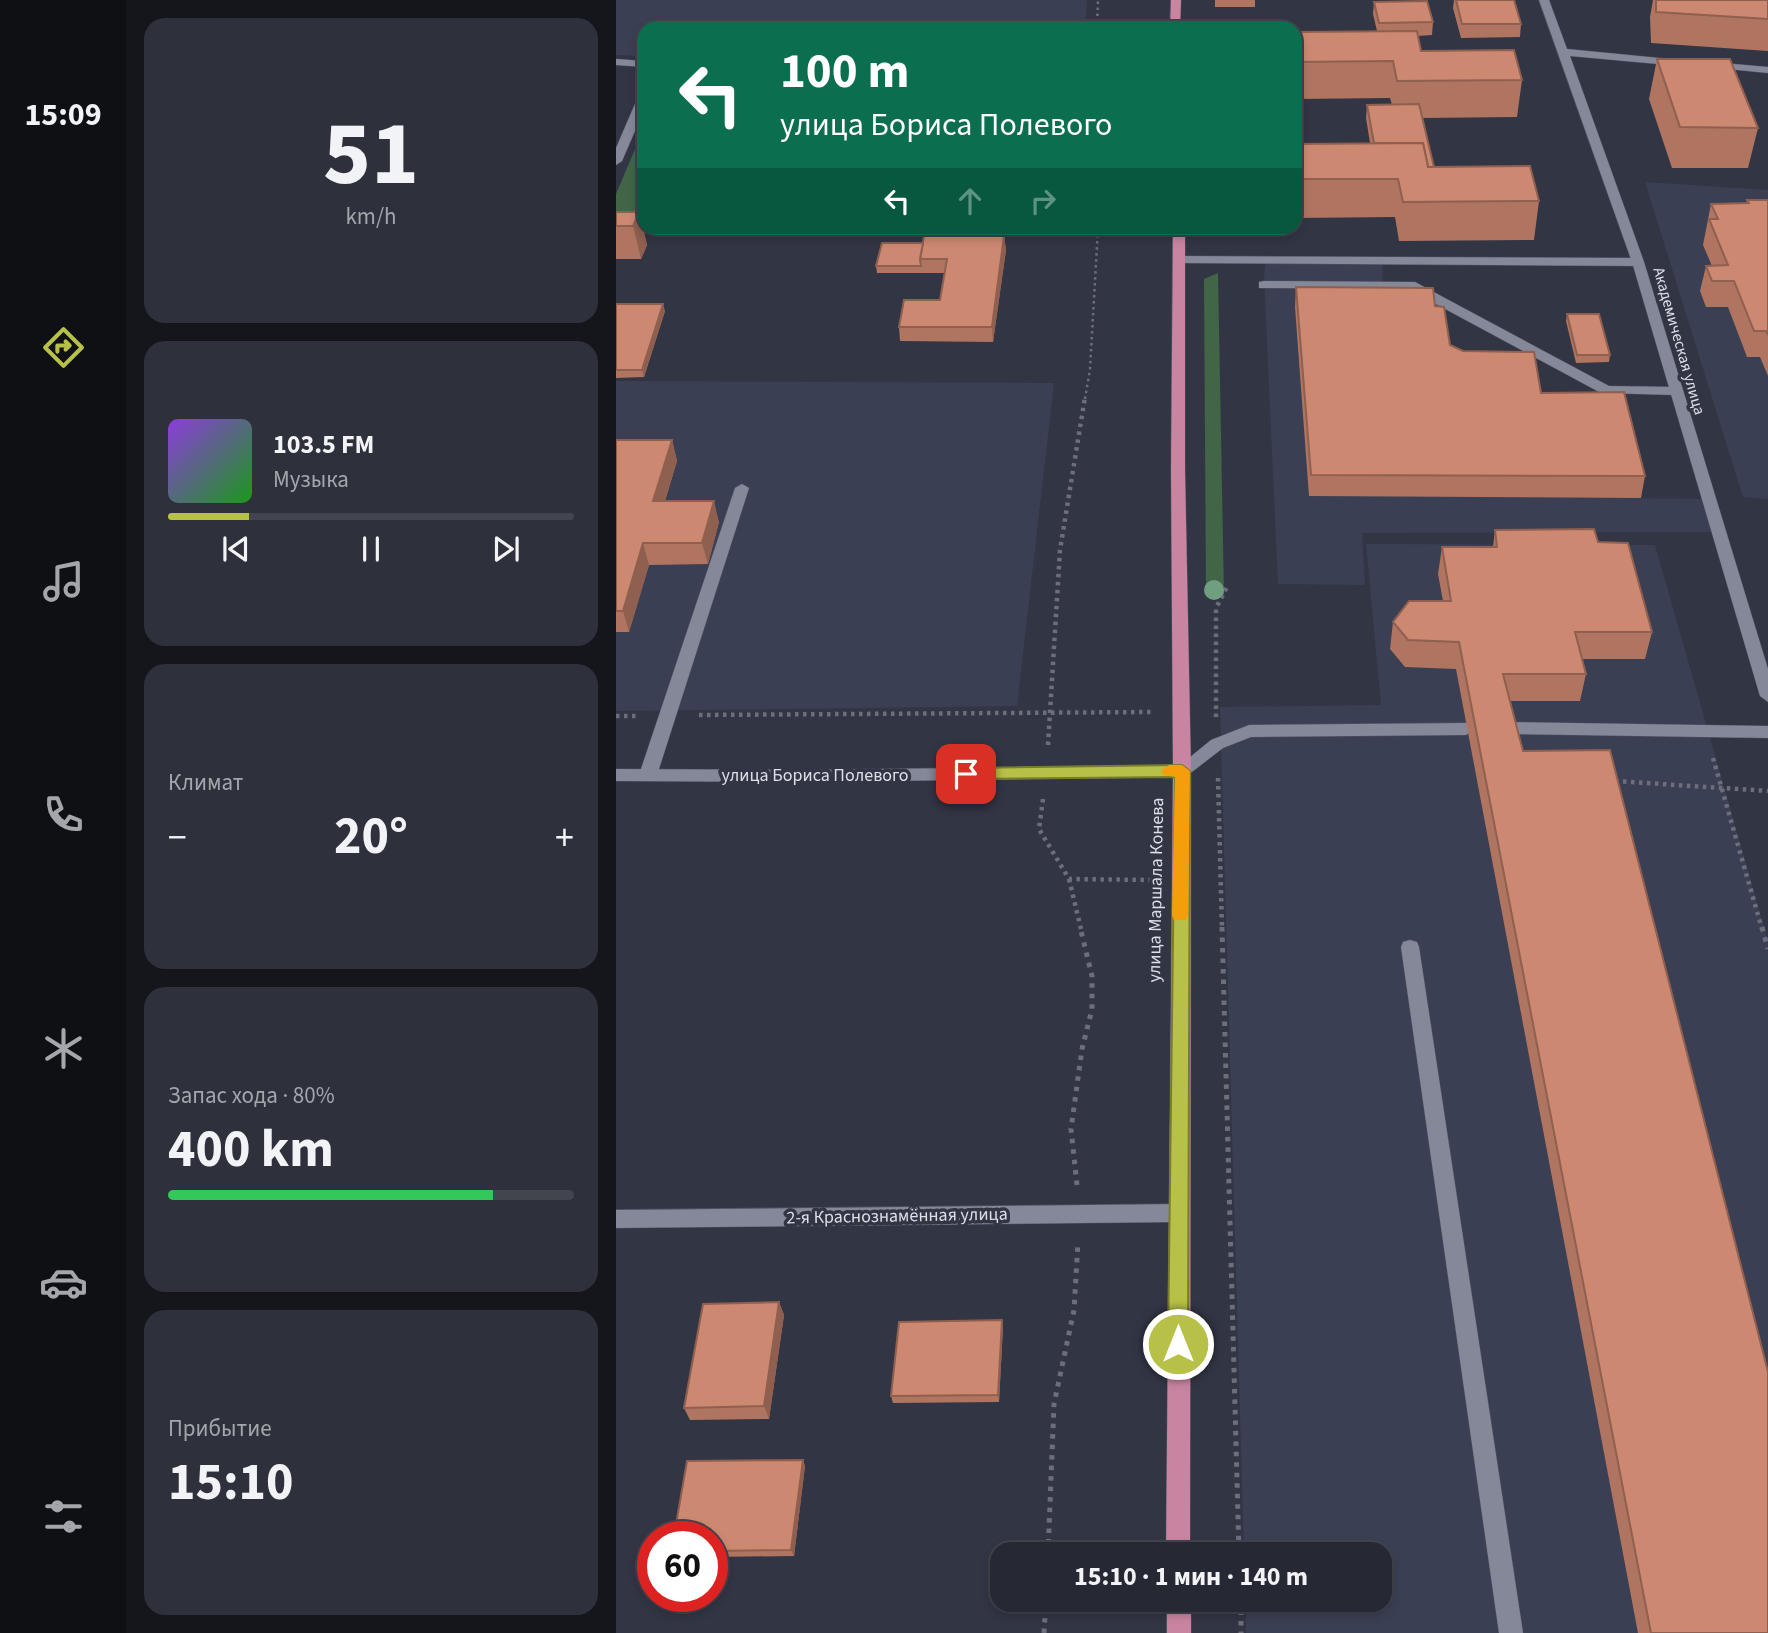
<!DOCTYPE html>
<html lang="ru">
<meta charset="utf-8">
<style>
:root{--surface:#262833;--page:#2e303b;--text:#f1f3f6;--muted:#a4a6ac;--line:#42444e;--accent:#b8c147}
body{margin:0;font-family:"Source Sans 3",sans-serif;background:var(--page);color:var(--text);height:100vh;display:flex;flex-direction:column;font-size:26px;white-space:nowrap}
*{box-sizing:border-box;margin:0}
p{font-size:23px;color:var(--muted)}
.icon{flex:none;width:38px;height:38px;fill:none;stroke:currentColor;stroke-width:2;stroke-linecap:round;stroke-linejoin:round}
.map{position:relative;flex:1;overflow:hidden}
.panel{display:flex;flex-direction:column;gap:18px;padding:18px;background:#15161c;width:490px}
.panel>*{flex:none}
.hud{position:absolute;left:21px;top:21px;width:665px;height:214px;border-radius:21px;box-shadow:0 4px 10px #0003,0 0 0 2px var(--line);background:#0b6e4f;color:#fff;overflow:hidden}
.speed{position:absolute;left:21px;top:1521px;display:flex;gap:14px;font-size:35px;font-weight:700;text-align:center}
.speed>*{display:grid;place-content:center;width:91px;height:91px;border-radius:50%;background:var(--surface);box-shadow:0 4px 10px #0003,0 0 0 2px var(--line);line-height:1}
.speed .limit{border:10px solid #d22;background:#fff;color:#111}
.pin{position:absolute;display:grid;place-items:center;width:60px;height:60px;color:#fff;margin:-30px;border-radius:14px;box-shadow:0 4px 10px #0006}
.me{position:absolute;width:77px;margin:-38px;rotate:0deg;stroke-linejoin:round;filter:drop-shadow(0 0 5px #0008)}
.turn{display:flex;align-items:center;gap:24px;height:147px;padding:0 28px;font-size:32px}
.turn .icon{width:91px;height:91px;stroke-width:2.5}
.turn b{display:block;font-size:49px;line-height:60px}
.lanes{display:flex;align-items:center;height:66px;padding:0 28px;background:#0003;justify-content:center;gap:35px;direction:ltr}
.lanes .off{opacity:.35}
.big{font-size:52px;font-weight:700;line-height:1.1}
.panel .widget{flex:1;display:flex;flex-direction:column;justify-content:center;gap:10px;min-width:0;padding:0 24px;border-radius:21px;background:var(--page)}
.panel .dial{align-items:center;gap:0}
.dial b{font-size:91px;line-height:1}
.song{display:flex;align-items:center;gap:21px}
.cover{width:84px;height:84px;border-radius:10px;background:linear-gradient(135deg,hsl(270 70% 55%),hsl(120 70% 35%))}
.played{height:7px;border-radius:4px;background:linear-gradient(90deg,var(--accent) 20%,var(--line) 20%)}
.keys{display:flex;justify-content:space-around;direction:ltr}
.heat{display:flex;justify-content:space-between;align-items:center;font-size:38px;direction:ltr}
.charge{height:10px;border-radius:5px;background:linear-gradient(90deg,#34c759 80%,var(--line) 0)}
.trip{position:absolute;left:374px;top:1542px;width:402px;height:70px;border-radius:21px;background:var(--surface);box-shadow:0 4px 10px #0003,0 0 0 2px var(--line);font-weight:700;line-height:70px;text-align:center}
main{display:flex;flex:1;min-height:0}
.dock{display:flex;flex-direction:column;width:126px;justify-content:space-around;align-items:center;background:#0f1014;color:var(--muted)}
.dock .icon{width:49px;height:49px}
.dock .active{color:var(--accent)}
.dock b{font-size:32px;color:var(--text)}
.map>svg:first-child{display:block}
.built{fill:#3b3f53}
.green{fill:#426548}
.lines{fill:none;stroke-linecap:round;stroke-linejoin:round}
.service-casing{stroke:#51535f;stroke-width:1}
.minor-casing{stroke:#51535f;stroke-width:1}
.secondary-casing{stroke:#51535f;stroke-width:1}
.primary-casing{stroke:#51535f;stroke-width:1}
.path-far2{stroke:#6c6e7c;stroke-width:2.5;stroke-dasharray:2.5 3.5;stroke-linecap:butt}
.path-far1{stroke:#6c6e7c;stroke-width:4.5;stroke-dasharray:3.5 4.5;stroke-linecap:butt}
.path{stroke:#6c6e7c;stroke-width:5;stroke-dasharray:4.5 6;stroke-linecap:butt}
.service{fill:#858899;fill-rule:evenodd}
.minor{fill:#858899;fill-rule:evenodd}
.secondary{fill:#858899;fill-rule:evenodd}
.primary{fill:#c885a1;fill-rule:evenodd}
.tree{fill:#709e80}
.wall{fill:#af7561}
.shaded-wall{fill:#8f5f4f}
.building{fill:#cc8871;stroke:#8f5f4f;stroke-width:2}
.route{fill:#b8c147;stroke:#787d2e;stroke-width:2}
.slow{fill:#f59e0b}
.labels{text-anchor:middle;dominant-baseline:central;stroke-width:7;stroke-linejoin:round;paint-order:stroke}
.far-street-label{font-size:16px;fill:#dedfe9;stroke:#323544}
.street-label{font-size:18px;fill:#dedfe9;stroke:#323544}
</style>
<main>
<nav class="dock">
<b>15:09</b>
<svg class="icon active" aria-label="directions" viewBox="0 0 24 24"><path d="M12 3l9 9-9 9-9-9zM9 14v-3h6M13 9l2 2-2 2"/></svg>
<svg class="icon" aria-label="music" viewBox="0 0 24 24"><path d="M9 18V5l10-2v13"/><circle cx="6" cy="18" r="3"/><circle cx="16" cy="16" r="3"/></svg>
<svg class="icon" aria-label="phone" viewBox="0 0 24 24"><path d="M5 4h4l2 5-3 2q2 4 5 5l2-3 5 2v4C11 20 4 13 5 4z"/></svg>
<svg class="icon" aria-label="climate" viewBox="0 0 24 24"><path d="M12 3v18M4 7l16 10M4 17L20 7"/></svg>
<svg class="icon" aria-label="car" viewBox="0 0 24 24"><path d="M5 17H2v-5l4-1 3-4h7l3 4 3 1v5h-3M9 17h6M6 11h13"/><circle cx="7" cy="17" r="2"/><circle cx="17" cy="17" r="2"/></svg>
<svg class="icon" aria-label="filters" viewBox="0 0 24 24"><path d="M4 7h16M4 17h16"/><circle cx="9" cy="7" r="2"/><circle cx="15" cy="17" r="2"/></svg>
</nav>
<section class="panel">
<div class="widget dial"><b>51</b><p>km/h</p></div>
<div class="widget">
<div class="song"><i class="cover"></i><div><b>103.5 FM</b><p>Музыка</p></div></div>
<div class="played"></div>
<div class="keys"><svg class="icon" aria-label="previous" viewBox="0 0 24 24"><path d="M18 5L8 12l10 7zM5 5v14"/></svg><svg class="icon" aria-label="pause" viewBox="0 0 24 24"><path d="M8 5v14M16 5v14"/></svg><svg class="icon" aria-label="next" viewBox="0 0 24 24"><path d="M6 5l10 7-10 7zM19 5v14"/></svg></div>
</div>
<div class="widget"><p>Климат</p>
<div class="heat"><a>−</a><b class="big">20°</b><a>+</a></div>
</div>
<div class="widget"><p>Запас хода · 80%</p><b class="big">400 km</b><div class="charge"></div></div>
<div class="widget"><p>Прибытие</p><b class="big">15:10</b></div>
</section>
<div class="map">
<svg width="1152" height="1633" viewBox="0 0 1152 1633">
<rect width="100%" height="100%" fill="#323544"/>
<g class="built">
<polygon points="0,0 471,0 469,28 28,28 28,56 0,55"/>
<polygon points="1029,182 1152,190 1152,499 1127,497"/>
<polygon points="650,260 766,260 767,285 817,327 920,497 1093,499 1103,532 746,533 749,585 662,584 648,276"/>
<polygon points="0,381 438,383 401,706 0,711"/>
<polygon points="750,544 1039,545 1152,941 1152,1633 630,1633 629,1600 765,1600 765,1554 628,1554 604,707 765,705"/>
</g>
<g class="green">
<polygon points="28,128 28,228 452,229 0,234 0,194"/>
<polygon points="602,273 608,595 590,595 588,279"/>
</g>
<g class="lines">
<defs>
<g id="service">
<polygon points="564,256 1022,258 1028,262 1022,266 560,263 560,257"/>
<polygon points="648,281 799,282 993,386 1059,387 1066,391 1059,395 985,393 792,289 643,288 643,282"/>
<polygon points="126,484 133,488 41,775 38,779 26,779 23,775 119,488"/>
<polygon points="889,722 1152,726 1152,738 889,734 881,728"/>
<polygon points="850,723 858,729 850,735 635,737 607,748 572,775 560,775 557,771 595,740 633,725"/>
<polygon points="794,940 801,942 803,947 907,1633 883,1633 785,947 787,942"/>
</g>
<g id="minor">
<polygon points="923,0 933,0 951,49 1064,60 1069,63 1064,66 954,56 1028,262 1152,669 1152,702 1144,696 1016,262"/>
<polygon points="0,59 28,61 28,67 0,65"/>
<polygon points="1095,62 1152,67 1152,73 1091,67 1090,65"/>
<polygon points="28,94 28,110 6,161 0,165 0,148 22,97"/>
<polygon points="562,1204 569,1207 572,1213 569,1219 562,1222 0,1228 0,1210"/>
</g>
<polygon id="secondary" points="566,765 575,771 566,777 190,782 0,781 0,769 190,770"/>
<g id="primary">
<polygon points="555,0 565,0 564,28 554,28"/>
<polygon points="557,228 569,228 569,469 575,771 574,1554 550,1554 557,771 555,469"/>
<rect x="551" y="1600" width="24" height="33"/>
</g>
</defs>
<use href="#service" class="service-casing"/>
<use href="#minor" class="minor-casing"/>
<use href="#secondary" class="secondary-casing"/>
<use href="#primary" class="primary-casing"/>
<g class="path-far2">
<polyline points="481,28 482,0"/>
<polyline points="469,399 474,369 482,228"/>
</g>
<g class="path-far1">
<polyline points="83,715 536,712"/>
<polyline points="0,716 22,716"/>
<polyline points="600,717 600,608 612,585"/>
<polyline points="432,745 444,550 469,397"/>
<polyline points="1097,758 1146,929"/>
<polyline points="602,778 606,929"/>
<polyline points="999,781 1152,791"/>
<polyline points="427,799 423,829 453,879 535,880"/>
<polyline points="453,879 465,929"/>
</g>
<g class="path">
<polyline points="606,927 623,1554"/>
<polyline points="1146,927 1152,949"/>
<polyline points="461,1185 455,1129 466,1049 476,1009 476,976 464,927"/>
<polyline points="432,1554 438,1404 458,1310 462,1242"/>
<polyline points="625,1600 625,1633"/>
<polyline points="428,1633 430,1600"/>
</g>
<use href="#service" class="service"/>
<use href="#minor" class="minor"/>
<use href="#secondary" class="secondary"/>
<use href="#primary" class="primary"/>
</g>
<circle class="tree" cx="598" cy="590" r="10"/>
<g class="wall">
<rect x="599" y="0" width="40" height="7"/>
<polygon points="838,0 898,0 905,24 904,37 845,38 837,8"/>
<polygon points="1037,0 1152,0 1152,51 1035,43 1034,17"/>
<polygon points="758,2 817,22 816,35 802,36 805,51 906,80 901,117 806,118 818,167 923,201 918,240 783,241 779,217 679,218 679,144 754,143 750,118 751,105 776,105 774,98 679,99 679,32 761,31 757,14"/>
<polygon points="1041,59 1142,128 1132,168 1056,168 1033,99"/>
<polygon points="1131,200 1152,200 1152,376 1144,357 1131,357 1112,307 1090,307 1084,291 1090,266 1096,266 1087,245 1095,204 1130,204"/>
<polygon points="0,212 23,212 31,245 25,259 0,259"/>
<polygon points="388,236 390,250 377,342 284,341 283,327 324,300 329,273 261,273 260,266 307,243"/>
<polygon points="680,287 819,306 834,345 925,393 1029,476 1025,498 693,496 679,307"/>
<polygon points="0,304 49,311 28,377 0,378"/>
<polygon points="951,314 994,355 993,362 960,363 950,321"/>
<polygon points="0,440 56,440 61,461 49,501 103,522 92,564 33,565 13,632 0,632"/>
<polygon points="879,530 982,542 1036,632 1029,659 966,659 970,674 964,701 894,701 907,751 1152,1633 1022,1633 840,669 789,667 774,649 777,622 827,601 822,574 826,547 877,547"/>
<polygon points="163,1302 168,1315 153,1419 74,1420 68,1408"/>
<polygon points="386,1320 387,1327 383,1402 277,1403 275,1396"/>
<polygon points="187,1460 189,1466 178,1556 96,1557 96,1536"/>
</g>
<g class="shaded-wall">
<polygon points="23,212 31,245 25,259 17,226"/>
<polygon points="388,236 390,250 377,342 376,327"/>
<polygon points="47,304 49,311 28,377 26,370"/>
<polygon points="56,440 61,461 42,522 37,501"/>
<polygon points="98,501 103,522 92,564 86,543"/>
<polygon points="27,543 33,565 13,632 7,611"/>
<polygon points="163,1302 168,1315 153,1419 148,1406"/>
<polygon points="386,1320 387,1327 383,1402 382,1395"/>
<polygon points="187,1460 189,1466 178,1556 175,1550"/>
</g>
<g class="building">
<polygon points="840,0 898,0 905,24 846,24"/>
<polygon points="1040,0 1152,0 1152,19 1040,12"/>
<polygon points="811,1 817,22 763,23 758,2"/>
<polygon points="801,31 805,51 898,50 906,80 781,81 777,61 679,62 679,32"/>
<polygon points="1041,59 1114,59 1142,128 1064,127"/>
<polygon points="803,104 818,167 812,167 807,143 758,143 751,105"/>
<polygon points="807,143 812,167 914,166 923,201 787,202 782,179 679,179 679,144"/>
<polygon points="1131,200 1152,200 1152,335 1150,331 1138,331 1118,281 1096,281 1090,266 1112,265 1093,219 1102,219 1095,204 1133,203"/>
<polygon points="0,212 23,212 17,226 0,226"/>
<polygon points="308,236 388,236 376,327 283,327 288,300 324,300 331,259 304,259"/>
<polygon points="266,243 307,243 304,259 305,266 260,266"/>
<polygon points="680,287 817,288 819,306 828,307 834,345 847,351 918,352 925,393 1008,392 1029,476 695,475"/>
<polygon points="0,304 47,304 26,370 0,370"/>
<polygon points="951,314 983,314 994,355 961,355"/>
<polygon points="0,440 56,440 37,501 98,501 86,543 27,543 7,611 0,611"/>
<polygon points="978,529 982,542 1012,543 1036,632 959,632 970,674 887,674 907,751 994,750 1152,1372 1152,1633 1035,1633 843,642 792,640 777,622 793,601 835,601 826,547 881,547 879,530"/>
<polygon points="163,1302 148,1406 68,1408 87,1304"/>
<polygon points="386,1320 382,1395 275,1396 283,1322"/>
<polygon points="187,1460 175,1550 96,1551 96,1536 58,1536 71,1461"/>
</g>
<polygon class="route" points="566,765 574,771 572,1344 569,1350 562,1353 555,1350 552,1344 559,777 350,779 342,774 350,768"/>
<polygon class="slow" points="553,765 566,765 574,771 572,915 570,920 558,920 556,915 559,777 547,775 545,771"/>
<g class="labels">
<g class="far-street-label">
<text transform="translate(1063 341) rotate(74)">Академическая улица</text>
</g>
<g class="street-label">
<text x="199" y="775">улица Бориса Полевого</text>
<text transform="translate(540 890) rotate(-89)">улица Маршала Конева</text>
<text transform="translate(281 1216) rotate(-1)">2-я Краснознамённая улица</text>
</g>
</g>
</svg>
<div class="speed"><div class="limit">60</div></div>
<div class="pin" style="left:350px;top:774px;background:#d93025"><svg class="icon" aria-label="arrive" viewBox="0 0 24 24"><path d="M6 21V4h12l-3 4 3 4H6"/></svg></div>
<svg class="me" style="left:562px;top:1344px" viewBox="-20 -20 40 40"><circle r="17" fill="#b8c147" stroke="#fff" stroke-width="3"/><path d="M0-11L8 9 0 5-8 9z" fill="#fff"/></svg>
<div class="trip">15:10 · 1 мин · 140 m</div>
<div class="hud">
<div class="turn"><svg class="icon" aria-label="left" viewBox="0 0 24 24"><path d="M17 20v-9H6M10 6l-5 5 5 5"/></svg><div><b>100 m</b>улица Бориса Полевого</div></div>
<div class="lanes"><svg class="icon" aria-label="left" viewBox="0 0 24 24"><path d="M17 20v-9H6M10 6l-5 5 5 5"/></svg><svg class="icon off" aria-label="ahead" viewBox="0 0 24 24"><path d="M12 20V5M6 11l6-6 6 6"/></svg><svg class="icon off" aria-label="right" viewBox="0 0 24 24"><path d="M7 20v-9h11M14 6l5 5-5 5"/></svg></div>
</div>
</div>
</main>
